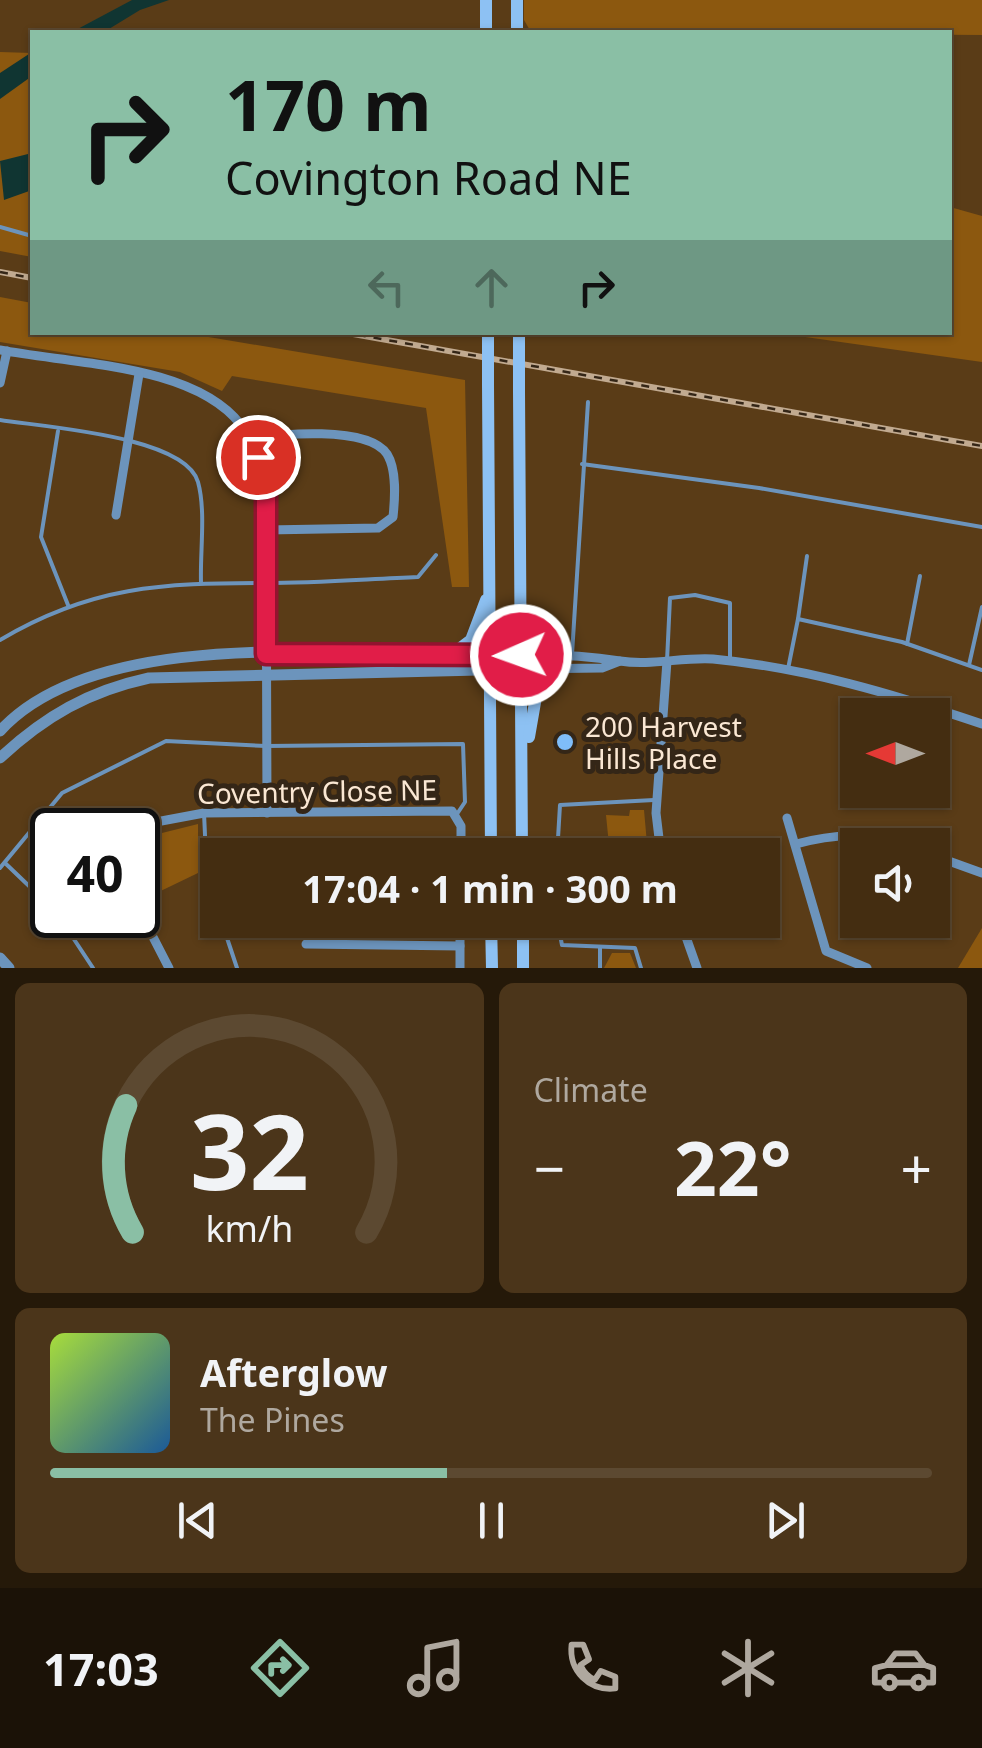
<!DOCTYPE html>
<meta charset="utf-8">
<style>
:root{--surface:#442d11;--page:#4b351a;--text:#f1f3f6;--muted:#afa89f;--line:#5c4931;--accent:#8abfa5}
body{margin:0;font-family:"Noto Sans",sans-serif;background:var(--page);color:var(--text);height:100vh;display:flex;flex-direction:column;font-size:38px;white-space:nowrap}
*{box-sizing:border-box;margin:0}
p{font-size:32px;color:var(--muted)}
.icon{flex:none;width:55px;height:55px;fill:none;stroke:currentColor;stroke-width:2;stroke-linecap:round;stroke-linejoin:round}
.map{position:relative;height:968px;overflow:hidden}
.panel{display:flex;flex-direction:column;gap:15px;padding:15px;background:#251909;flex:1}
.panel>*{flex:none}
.hud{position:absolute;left:30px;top:30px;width:922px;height:305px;border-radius:0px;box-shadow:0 2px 8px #0004,0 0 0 2px var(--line);background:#8abfa5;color:#111;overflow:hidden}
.needle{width:65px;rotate:270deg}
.buttons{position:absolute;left:840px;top:698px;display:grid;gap:20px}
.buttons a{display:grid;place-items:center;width:110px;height:110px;border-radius:0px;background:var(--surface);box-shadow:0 2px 8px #0004,0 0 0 2px var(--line);font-size:50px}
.speed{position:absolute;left:30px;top:808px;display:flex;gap:20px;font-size:50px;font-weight:700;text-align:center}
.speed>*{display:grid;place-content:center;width:130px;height:130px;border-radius:50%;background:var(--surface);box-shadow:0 2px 8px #0004,0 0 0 2px var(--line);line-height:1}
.speed .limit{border:5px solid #111;border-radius:15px;background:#fff;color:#111}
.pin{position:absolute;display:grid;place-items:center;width:85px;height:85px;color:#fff;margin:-42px;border:5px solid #fff;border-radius:50%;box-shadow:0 2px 10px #0007}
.me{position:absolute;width:110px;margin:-55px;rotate:268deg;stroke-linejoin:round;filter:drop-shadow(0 0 8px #0008)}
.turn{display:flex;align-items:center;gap:35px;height:210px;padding:0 30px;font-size:45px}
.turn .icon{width:130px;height:130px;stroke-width:2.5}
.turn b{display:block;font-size:70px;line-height:85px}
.lanes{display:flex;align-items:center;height:95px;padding:0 30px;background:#0003;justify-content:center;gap:50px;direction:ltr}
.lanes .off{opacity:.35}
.big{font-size:75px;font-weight:700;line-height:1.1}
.panel .tile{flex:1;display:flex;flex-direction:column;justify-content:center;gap:15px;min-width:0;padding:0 35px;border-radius:15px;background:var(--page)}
.panel .dial{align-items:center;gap:0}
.dial svg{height:260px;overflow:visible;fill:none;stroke:var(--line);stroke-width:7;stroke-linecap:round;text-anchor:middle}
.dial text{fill:var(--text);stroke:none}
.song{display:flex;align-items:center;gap:30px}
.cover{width:120px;height:120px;border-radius:15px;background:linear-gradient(135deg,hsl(80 70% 55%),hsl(210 70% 35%))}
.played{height:10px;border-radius:5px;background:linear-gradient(90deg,var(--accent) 45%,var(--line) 45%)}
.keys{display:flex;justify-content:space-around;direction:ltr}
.heat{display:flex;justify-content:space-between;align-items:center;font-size:55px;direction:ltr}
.panel .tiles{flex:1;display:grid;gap:15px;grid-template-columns:1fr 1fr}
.tile:last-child{grid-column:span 2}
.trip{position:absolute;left:200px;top:838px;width:580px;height:100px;border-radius:0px;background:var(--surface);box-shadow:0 2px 8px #0004,0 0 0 2px var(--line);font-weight:700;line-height:100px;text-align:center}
.dock{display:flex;height:160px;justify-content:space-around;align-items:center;background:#1b1207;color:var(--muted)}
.dock .icon{width:70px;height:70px}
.dock .current{color:var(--accent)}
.dock b{font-size:45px;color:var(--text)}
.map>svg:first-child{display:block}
.green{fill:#8c580f}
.water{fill:#103532}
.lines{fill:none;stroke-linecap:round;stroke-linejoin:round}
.service{stroke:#6c94bc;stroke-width:4}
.minor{stroke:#6c94bc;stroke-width:9}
.tertiary{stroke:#6c94bc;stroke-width:11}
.secondary{stroke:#8dc1f3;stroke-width:12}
.rail-casing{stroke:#c1aa90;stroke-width:6}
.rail{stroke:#342617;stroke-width:2.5;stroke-dasharray:8;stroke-linecap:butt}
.secondary-bridge{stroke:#8dc1f3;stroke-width:12}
.route-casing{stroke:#92132f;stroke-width:25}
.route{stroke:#e11d48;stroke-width:18}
.poi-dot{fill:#7fbdf9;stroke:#342617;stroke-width:4}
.labels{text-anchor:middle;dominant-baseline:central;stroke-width:10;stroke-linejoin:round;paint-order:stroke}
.poi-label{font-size:28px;fill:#fae7d3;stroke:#342617;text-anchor:start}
.street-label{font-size:28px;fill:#fae7d3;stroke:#342617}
</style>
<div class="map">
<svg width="982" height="968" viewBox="0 0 982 968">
<rect width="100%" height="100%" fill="#5a3c17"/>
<g class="green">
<polygon points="524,0 982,0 982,35 531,32 524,20"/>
<polygon points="0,52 32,53 32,257 0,251"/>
<polygon points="950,207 982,216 982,362 777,333 950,332"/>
<polygon points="0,297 32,303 32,332 185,333 465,380 469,587 452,587 426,408 232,376 222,391 180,372 0,342"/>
<polygon points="630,810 644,810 648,855 610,855 606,815 629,816"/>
<polygon points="198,824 198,873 142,900 138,895 138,839"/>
<polygon points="610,920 636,920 641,938 632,940 631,931 616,931 616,937 610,937"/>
<polygon points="982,928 982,968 958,968"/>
<polygon points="612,953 630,953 636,968 604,968"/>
</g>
<g class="water">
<polygon points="132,0 169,0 140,10 104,32 72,32"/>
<polygon points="32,52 32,76 0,99 0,73"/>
<polygon points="32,153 32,190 4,200 0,161"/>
</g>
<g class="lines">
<g class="service">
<polyline points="0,227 32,236"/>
<path d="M0 420C44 427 185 436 198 482 206 511 200 551 201 582"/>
<polyline points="58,431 41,537 68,605"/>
<polyline points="582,464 759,488 982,527"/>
<polyline points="798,619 807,556"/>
<path d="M0 640C91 586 162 583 265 583 316 583 367 579 418 577L436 555"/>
<polyline points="907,644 920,576"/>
<polyline points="572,654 588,402"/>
<polyline points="667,661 670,598 695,595 730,603 730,661"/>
<polyline points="969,665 982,607"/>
<polyline points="788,669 798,619 902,642 982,670"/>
<polyline points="204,813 207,879 218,910"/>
<polyline points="557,855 560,805 654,800"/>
<polyline points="5,863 52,908"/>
<polyline points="0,868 62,793 166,741 266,746 463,744 465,802 457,814"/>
<polyline points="207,879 218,879"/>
<polyline points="58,915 93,968"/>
<polyline points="221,920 237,968"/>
<polyline points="557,920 562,945 635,948 641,968"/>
<polyline points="600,968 600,948"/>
</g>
<g class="minor">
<path d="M0 350C72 364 194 364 241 425 255 444 261 468 266 490L267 813"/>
<polyline points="0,383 7,351"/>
<path d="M249 439C279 434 367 425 387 454 397 470 395 498 393 517L378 528 267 530"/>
<polyline points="116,515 139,374"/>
<path d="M521 655C555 654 587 656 620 661 650 666 682 657 713 659 807 668 893 694 982 724"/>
<polyline points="521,669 602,668 620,661"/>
<polyline points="787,818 826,951 867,968"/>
<polyline points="138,831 156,822 204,813 452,811 461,826 461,855"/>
<path d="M796 844C833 834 868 832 905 845"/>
<polyline points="661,855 656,813 667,661"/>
<polyline points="932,855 982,873"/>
<polyline points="138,908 169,968"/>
<polyline points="680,920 697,968"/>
<polyline points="306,944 460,946"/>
<polyline points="460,968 460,920"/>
</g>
<g class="tertiary">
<path d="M0 731C103 618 379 660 521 655"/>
<path d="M0 758C45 716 89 691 149 678L521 669"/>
<polyline points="0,958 9,968"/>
</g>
<g class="secondary">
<polyline points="486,0 486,32"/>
<polyline points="517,0 517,32"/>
<polyline points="488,384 491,855"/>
<polyline points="519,391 522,855"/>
<polyline points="450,656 471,640 486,600"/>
<polyline points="529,737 537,691 548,670"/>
<polyline points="491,920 492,968"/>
<polyline points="523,920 523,968"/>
</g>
<defs>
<g id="rail">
<polyline points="0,272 32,278"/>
<polyline points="342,332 982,446"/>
</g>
</defs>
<use href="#rail" class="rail-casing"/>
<use href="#rail" class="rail"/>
<g class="secondary-bridge">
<polyline points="488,332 488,384"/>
<polyline points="519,332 519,391"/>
</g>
</g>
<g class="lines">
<defs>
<polyline id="route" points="258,457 266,490 266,654 521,655"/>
</defs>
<use href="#route" class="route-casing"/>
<use href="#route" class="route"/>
</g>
<circle class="poi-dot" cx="565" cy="742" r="10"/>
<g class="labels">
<g class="poi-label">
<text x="585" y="726">200 Harvest<tspan x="585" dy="32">Hills Place</tspan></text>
</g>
<g class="street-label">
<text transform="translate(317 791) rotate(-1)">Coventry Close NE</text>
</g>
</g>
</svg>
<div class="buttons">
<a><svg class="needle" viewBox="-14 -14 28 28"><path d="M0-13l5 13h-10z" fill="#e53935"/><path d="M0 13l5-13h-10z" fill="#afa89f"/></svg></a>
<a><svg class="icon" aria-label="sound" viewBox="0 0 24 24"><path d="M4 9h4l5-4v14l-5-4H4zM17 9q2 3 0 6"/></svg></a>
</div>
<div class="speed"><div class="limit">40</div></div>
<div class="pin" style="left:258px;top:457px;background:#d93025"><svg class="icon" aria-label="arrive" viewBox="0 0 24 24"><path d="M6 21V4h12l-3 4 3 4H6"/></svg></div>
<svg class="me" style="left:521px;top:655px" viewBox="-20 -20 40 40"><circle r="17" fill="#e11d48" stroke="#fff" stroke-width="3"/><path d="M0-11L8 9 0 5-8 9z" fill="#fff"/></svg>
<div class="trip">17:04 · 1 min · 300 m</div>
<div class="hud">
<div class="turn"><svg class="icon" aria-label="right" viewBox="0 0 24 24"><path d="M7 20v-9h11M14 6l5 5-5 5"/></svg><div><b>170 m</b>Covington Road NE</div></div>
<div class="lanes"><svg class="icon off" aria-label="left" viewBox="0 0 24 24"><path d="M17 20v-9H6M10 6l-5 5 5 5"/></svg><svg class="icon off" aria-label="ahead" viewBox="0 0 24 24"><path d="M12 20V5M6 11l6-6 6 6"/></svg><svg class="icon" aria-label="right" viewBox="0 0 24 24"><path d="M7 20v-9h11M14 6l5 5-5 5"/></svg></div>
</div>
</div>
<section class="panel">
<div class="tiles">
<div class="tile dial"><svg viewBox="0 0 100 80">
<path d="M14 69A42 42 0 1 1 86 69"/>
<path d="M14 69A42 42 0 0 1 12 30" stroke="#8abfa5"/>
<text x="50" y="56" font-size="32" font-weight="700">32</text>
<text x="50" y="72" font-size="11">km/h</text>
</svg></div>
<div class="tile"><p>Climate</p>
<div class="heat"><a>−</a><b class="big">22°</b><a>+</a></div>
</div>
<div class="tile">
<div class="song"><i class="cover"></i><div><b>Afterglow</b><p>The Pines</p></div></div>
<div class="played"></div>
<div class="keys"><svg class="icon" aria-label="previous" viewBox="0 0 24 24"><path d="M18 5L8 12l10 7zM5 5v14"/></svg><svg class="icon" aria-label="pause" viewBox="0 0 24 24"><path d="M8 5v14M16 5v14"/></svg><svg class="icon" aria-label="next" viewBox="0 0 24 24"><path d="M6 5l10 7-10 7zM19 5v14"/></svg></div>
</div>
</div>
</section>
<nav class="dock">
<b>17:03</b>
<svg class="icon current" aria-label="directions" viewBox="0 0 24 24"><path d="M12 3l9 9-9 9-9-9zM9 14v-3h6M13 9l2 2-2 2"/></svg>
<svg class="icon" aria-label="music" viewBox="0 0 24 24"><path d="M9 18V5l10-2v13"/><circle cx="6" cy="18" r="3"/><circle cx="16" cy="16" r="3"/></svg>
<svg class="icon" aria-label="phone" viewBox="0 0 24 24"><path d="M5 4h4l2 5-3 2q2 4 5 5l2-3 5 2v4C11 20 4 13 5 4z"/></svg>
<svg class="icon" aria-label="climate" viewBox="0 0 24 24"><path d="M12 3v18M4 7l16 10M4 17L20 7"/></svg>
<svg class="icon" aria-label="car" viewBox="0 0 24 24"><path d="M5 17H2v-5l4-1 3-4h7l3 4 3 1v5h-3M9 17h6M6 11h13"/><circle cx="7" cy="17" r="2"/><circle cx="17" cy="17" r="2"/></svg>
</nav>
